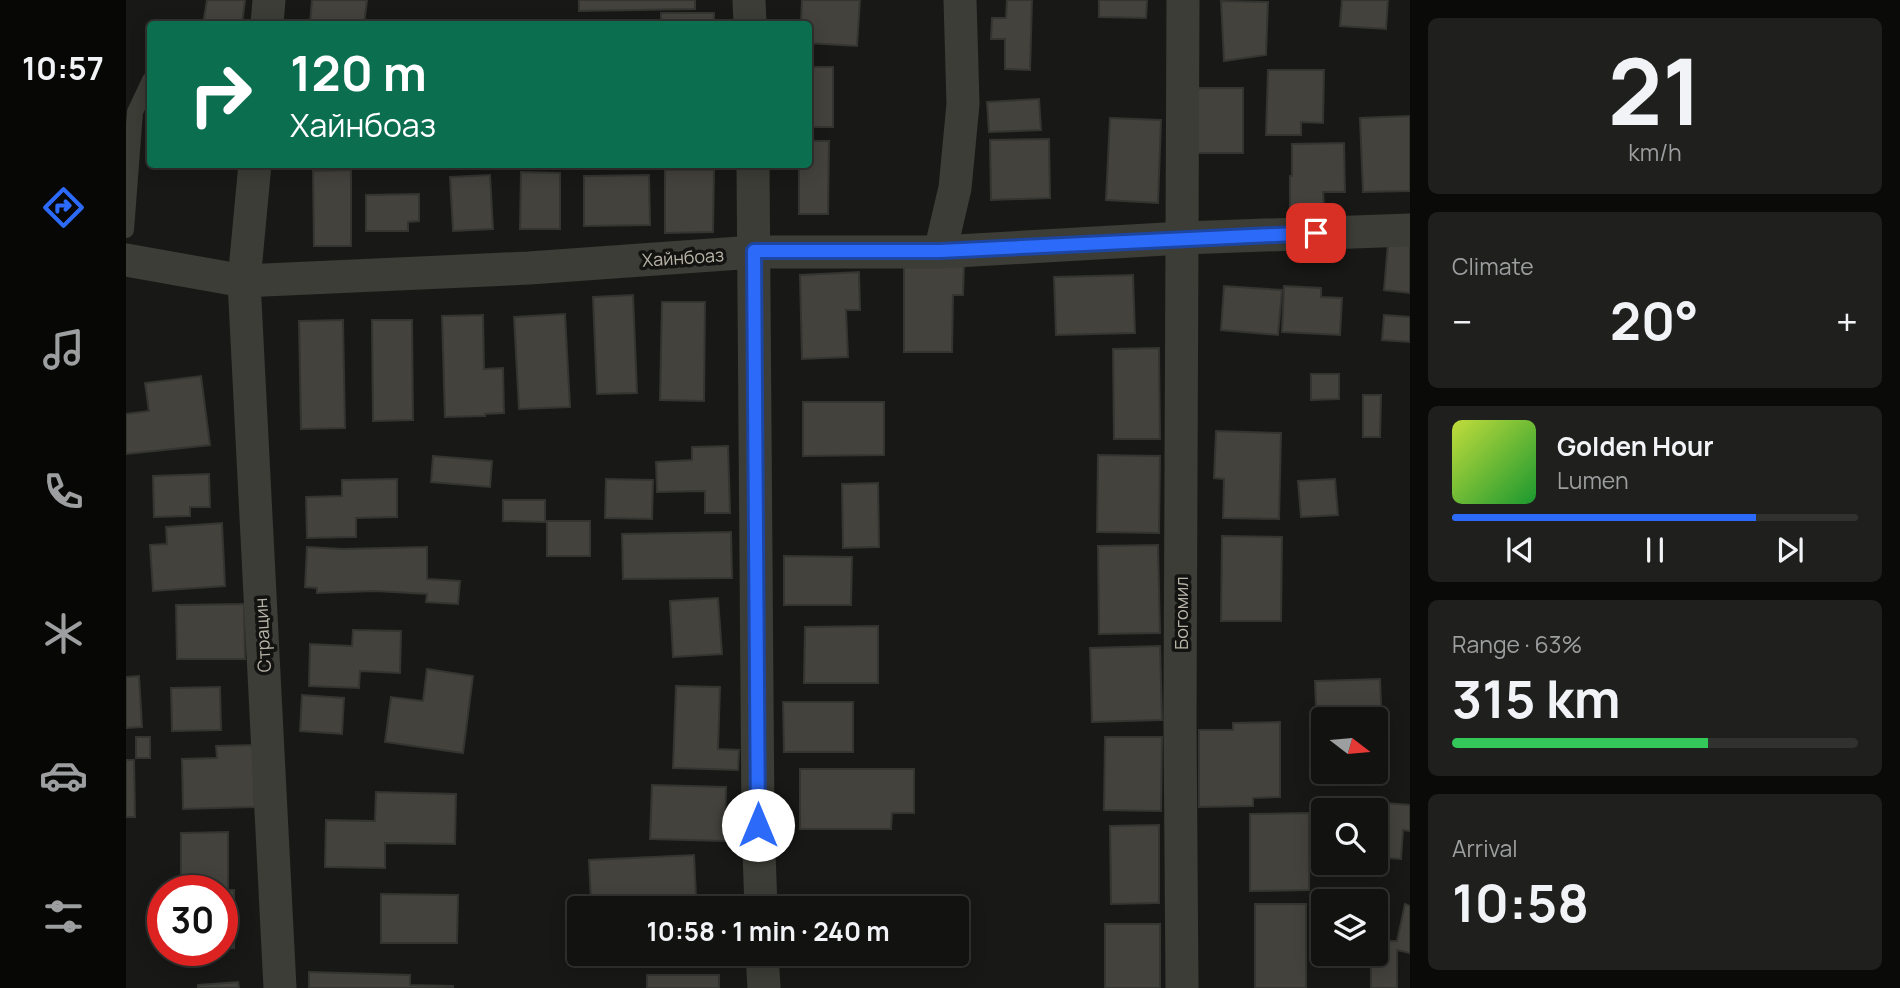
<!DOCTYPE html>
<meta charset="utf-8">
<style>
:root{--surface:#121210;--page:#1f201e;--text:#f1f3f6;--muted:#9c9e9f;--line:#313230;--accent:#2c6bfa}
body{margin:0;font-family:Manrope,sans-serif;background:var(--page);color:var(--text);height:100vh;display:flex;flex-direction:column;font-size:26px;white-space:nowrap}
*{box-sizing:border-box;margin:0}
p{font-size:23px;color:var(--muted)}
.icon{flex:none;width:38px;height:38px;fill:none;stroke:currentColor;stroke-width:2;stroke-linecap:round;stroke-linejoin:round}
.map{position:relative;flex:1;overflow:hidden}
.side{display:flex;flex-direction:column;gap:18px;padding:18px;background:#0a0a09;width:490px}
.side>*{flex:none}
.hud{position:absolute;left:21px;top:21px;width:665px;height:147px;border-radius:7px;box-shadow:0 4px 18px #0003,0 0 0 2px var(--line);background:#0b6e4f;color:#fff;overflow:hidden}
.needle{width:46px;rotate:106deg}
.fabs{position:absolute;left:1185px;top:707px;display:grid;gap:14px}
.fabs a{display:grid;place-items:center;width:77px;height:77px;border-radius:7px;background:var(--surface);box-shadow:0 4px 18px #0003,0 0 0 2px var(--line);font-size:35px}
.speed{position:absolute;left:21px;top:875px;display:flex;gap:14px;font-size:35px;font-weight:700;text-align:center}
.speed>*{display:grid;place-content:center;width:91px;height:91px;border-radius:50%;background:var(--surface);box-shadow:0 4px 18px #0003,0 0 0 2px var(--line);line-height:1}
.speed .limit{border:10px solid #d22;background:#fff;color:#111}
.pin{position:absolute;display:grid;place-items:center;width:60px;height:60px;color:#fff;margin:-30px;border-radius:14px;box-shadow:0 4px 10px #0006}
.me{position:absolute;width:77px;margin:-38px;rotate:0deg;stroke-linejoin:round;filter:drop-shadow(0 0 5px #0008)}
.turn{display:flex;align-items:center;gap:24px;height:147px;padding:0 28px;font-size:32px}
.turn .icon{width:91px;height:91px;stroke-width:2.5}
.turn b{display:block;font-size:49px;line-height:60px}
.big{font-size:52px;font-weight:700;line-height:1.1}
.side .tile{flex:1;display:flex;flex-direction:column;justify-content:center;gap:10px;min-width:0;padding:0 24px;border-radius:10px;background:var(--page)}
.side .dial{align-items:center;gap:0}
.dial b{font-size:91px;line-height:1}
.song{display:flex;align-items:center;gap:21px}
.cover{width:84px;height:84px;border-radius:10px;background:linear-gradient(135deg,hsl(70 70% 55%),hsl(130 70% 35%))}
.played{height:7px;border-radius:4px;background:linear-gradient(90deg,var(--accent) 75%,var(--line) 75%)}
.keys{display:flex;justify-content:space-around;direction:ltr}
.heat{display:flex;justify-content:space-between;align-items:center;font-size:38px;direction:ltr}
.charge{height:10px;border-radius:5px;background:linear-gradient(90deg,#34c759 63%,var(--line) 0)}
.trip{position:absolute;left:441px;top:896px;width:402px;height:70px;border-radius:7px;background:var(--surface);box-shadow:0 4px 18px #0003,0 0 0 2px var(--line);font-weight:700;line-height:70px;text-align:center}
main{display:flex;flex:1;min-height:0}
.dock{display:flex;flex-direction:column;width:126px;justify-content:space-around;align-items:center;background:#070706;color:var(--muted)}
.dock .icon{width:49px;height:49px}
.dock .on{color:var(--accent)}
.dock b{font-size:32px;color:var(--text)}
.map>svg:first-child{display:block}
.building{fill:#43423d;stroke:#343430;stroke-width:2}
.lines{fill:none;stroke-linecap:round;stroke-linejoin:round}
.service{stroke:#3d3d37;stroke-width:16}
.minor{stroke:#3d3d37;stroke-width:33}
.route-casing{stroke:#1d46a2;stroke-width:18}
.route{stroke:#2c6bfa;stroke-width:12}
.labels{text-anchor:middle;dominant-baseline:central;stroke-width:7;stroke-linejoin:round;paint-order:stroke}
.street-label{font-size:18px;fill:#b9b4a8;stroke:#131311}
</style>
<main>
<nav class="dock">
<b>10:57</b>
<svg class="icon on" aria-label="directions" viewBox="0 0 24 24"><path d="M12 3l9 9-9 9-9-9zM9 14v-3h6M13 9l2 2-2 2"/></svg>
<svg class="icon" aria-label="music" viewBox="0 0 24 24"><path d="M9 18V5l10-2v13"/><circle cx="6" cy="18" r="3"/><circle cx="16" cy="16" r="3"/></svg>
<svg class="icon" aria-label="phone" viewBox="0 0 24 24"><path d="M5 4h4l2 5-3 2q2 4 5 5l2-3 5 2v4C11 20 4 13 5 4z"/></svg>
<svg class="icon" aria-label="climate" viewBox="0 0 24 24"><path d="M12 3v18M4 7l16 10M4 17L20 7"/></svg>
<svg class="icon" aria-label="car" viewBox="0 0 24 24"><path d="M5 17H2v-5l4-1 3-4h7l3 4 3 1v5h-3M9 17h6M6 11h13"/><circle cx="7" cy="17" r="2"/><circle cx="17" cy="17" r="2"/></svg>
<svg class="icon" aria-label="filters" viewBox="0 0 24 24"><path d="M4 7h16M4 17h16"/><circle cx="9" cy="7" r="2"/><circle cx="15" cy="17" r="2"/></svg>
</nav>
<div class="map">
<svg width="1284" height="988" viewBox="0 0 1284 988">
<rect width="100%" height="100%" fill="#181816"/>
<g class="building">
<polygon points="81,0 119,0 116,24 77,24"/>
<polygon points="186,0 241,0 238,24 184,24"/>
<polygon points="453,0 569,0 569,9 453,11"/>
<polygon points="676,0 734,0 731,46 682,43 682,24 675,24"/>
<polygon points="881,0 906,0 904,70 879,69 879,39 865,39 866,18 880,18"/>
<polygon points="973,0 1021,0 1020,18 973,17"/>
<polygon points="1216,0 1262,0 1260,29 1214,26"/>
<polygon points="1095,1 1142,2 1140,55 1098,61"/>
<rect x="535" y="13" width="53" height="11"/>
<rect x="683" y="67" width="24" height="60"/>
<polygon points="1142,70 1198,70 1197,123 1175,122 1175,135 1140,135"/>
<rect x="1063" y="88" width="54" height="65"/>
<polygon points="913,99 915,130 863,132 861,102"/>
<polygon points="1284,116 1284,191 1237,192 1234,118"/>
<polygon points="984,118 1035,120 1032,203 980,200"/>
<polygon points="923,139 924,198 865,200 864,140"/>
<polygon points="682,141 703,141 702,214 673,214 673,164 682,164"/>
<polygon points="1218,143 1219,192 1197,192 1198,207 1164,207 1164,176 1166,176 1166,144"/>
<polygon points="225,170 225,246 188,246 187,171"/>
<polygon points="539,170 588,170 587,232 539,233"/>
<polygon points="395,172 434,173 434,229 394,229"/>
<polygon points="364,175 367,229 327,231 324,177"/>
<polygon points="523,175 524,225 458,226 458,176"/>
<polygon points="293,194 293,221 282,222 282,231 240,231 240,195"/>
<polygon points="1262,243 1284,245 1284,293 1258,290"/>
<polygon points="778,264 838,264 837,295 827,295 826,352 778,352"/>
<polygon points="733,272 734,310 720,310 722,357 676,359 674,275"/>
<polygon points="1007,275 1009,333 930,335 928,277"/>
<polygon points="1098,286 1156,290 1152,335 1095,330"/>
<polygon points="1158,286 1195,288 1195,297 1216,298 1214,335 1156,332"/>
<polygon points="507,295 511,393 471,394 467,297"/>
<polygon points="536,302 579,302 578,401 534,400"/>
<polygon points="439,314 444,407 393,409 388,317"/>
<polygon points="357,315 358,369 377,368 378,413 359,414 359,416 319,417 316,316"/>
<polygon points="1258,315 1284,317 1284,342 1256,340"/>
<polygon points="217,320 219,428 175,429 173,321"/>
<polygon points="246,320 286,320 287,420 247,421"/>
<polygon points="1033,348 1034,439 988,439 987,349"/>
<polygon points="1185,374 1213,374 1213,399 1185,400"/>
<polygon points="75,376 84,445 0,454 0,414 23,411 19,383"/>
<polygon points="1237,395 1255,395 1254,437 1237,437"/>
<polygon points="677,402 758,402 758,455 677,456"/>
<polygon points="1090,431 1155,433 1153,519 1097,518 1098,479 1088,478"/>
<polygon points="602,446 604,513 579,513 579,491 531,492 530,462 566,460 566,447"/>
<polygon points="972,455 1034,456 1033,533 971,532"/>
<polygon points="307,456 366,461 364,487 305,482"/>
<polygon points="83,474 84,507 64,507 64,516 28,517 27,476"/>
<polygon points="271,479 271,517 230,518 230,537 181,538 180,497 216,496 216,480"/>
<polygon points="480,479 527,480 526,519 479,518"/>
<polygon points="1209,479 1212,515 1175,517 1172,481"/>
<polygon points="752,483 753,547 717,548 716,484"/>
<polygon points="377,500 419,500 419,522 377,521"/>
<rect x="421" y="521" width="43" height="35"/>
<polygon points="96,523 99,586 27,591 24,545 41,544 40,527"/>
<polygon points="605,532 606,578 497,579 496,534"/>
<polygon points="1096,536 1156,537 1155,621 1095,621"/>
<polygon points="1032,545 1034,633 973,634 972,546"/>
<polygon points="181,547 216,549 301,547 301,579 334,581 332,604 300,602 301,594 249,591 191,593 191,588 179,587"/>
<polygon points="658,556 726,557 725,605 658,605"/>
<polygon points="592,598 596,654 547,657 544,601"/>
<polygon points="118,604 119,659 51,659 50,605"/>
<polygon points="752,626 752,683 678,683 679,627"/>
<polygon points="227,630 275,631 274,673 234,671 233,688 183,686 184,644 226,646"/>
<polygon points="1034,646 1036,720 966,722 964,648"/>
<polygon points="301,669 347,676 337,753 259,742 265,697 297,701"/>
<polygon points="13,676 16,727 0,728 0,677"/>
<polygon points="1254,679 1256,731 1250,731 1250,719 1197,719 1197,733 1191,733 1189,681"/>
<polygon points="550,686 594,687 592,749 613,750 612,770 547,768"/>
<polygon points="94,687 95,730 46,731 45,688"/>
<polygon points="176,695 218,698 216,734 174,731"/>
<polygon points="657,702 727,702 727,752 658,752"/>
<polygon points="1154,722 1154,797 1127,798 1127,806 1073,807 1073,730 1107,730 1107,723"/>
<rect x="10" y="737" width="14" height="21"/>
<polygon points="979,737 1036,737 1035,811 978,810"/>
<polygon points="127,745 129,807 57,809 56,759 91,758 90,746"/>
<polygon points="0,760 8,760 9,817 0,817"/>
<polygon points="674,769 788,769 788,813 766,813 765,829 674,829"/>
<polygon points="526,785 600,787 599,841 524,839"/>
<polygon points="250,792 330,794 329,844 259,843 259,868 199,867 200,820 249,821"/>
<polygon points="1246,802 1284,805 1284,831 1277,830 1275,859 1250,857 1250,810 1245,810"/>
<polygon points="1183,813 1183,890 1124,891 1124,814"/>
<polygon points="1033,825 1033,903 985,904 984,826"/>
<polygon points="102,832 102,890 55,891 55,833"/>
<polygon points="568,855 570,896 506,898 506,908 481,908 481,899 465,900 463,860"/>
<polygon points="108,890 108,948 96,948 96,891 55,891"/>
<polygon points="255,894 332,895 331,943 255,943"/>
<rect x="1129" y="904" width="51" height="84"/>
<polygon points="1279,904 1284,906 1284,953 1271,950 1271,988 1245,988 1245,954 1250,954 1250,941 1271,941"/>
<rect x="979" y="924" width="55" height="64"/>
<polygon points="525,954 574,954 574,961 525,960"/>
<polygon points="183,972 284,975 284,985 327,986 327,988 183,988"/>
<rect x="521" y="975" width="72" height="13"/>
<polygon points="112,982 113,988 72,988 72,985"/>
</g>
<g class="lines">
<polyline class="service" points="0,230 9,112 24,80"/>
<g class="minor">
<polyline points="623,0 624,24"/>
<polyline points="141,24 143,0"/>
<polyline points="129,164 118,281 154,988"/>
<polyline points="627,164 632,825 635,908"/>
<polyline points="814,252 829,188 837,104 834,0"/>
<polyline points="0,260 118,281 403,268 628,252 814,252 1057,238 1284,230"/>
<polyline points="636,954 638,988"/>
<polyline points="1056,988 1054,719 1057,0"/>
</g>
</g>
<g class="lines">
<defs>
<polyline id="route" points="632,825 628,251 814,251 1190,233"/>
</defs>
<use href="#route" class="route-casing"/>
<use href="#route" class="route"/>
</g>
<g class="labels">
<g class="street-label">
<text transform="translate(557 257) rotate(-4)">Хайнбоаз</text>
<text transform="translate(1055 613) rotate(-90)">Богомил</text>
<text transform="translate(136 635) rotate(-93)">Страцин</text>
</g>
</g>
</svg>
<div class="fabs">
<a><svg class="needle" viewBox="-14 -14 28 28"><path d="M0-13l5 13h-10z" fill="#e53935"/><path d="M0 13l5-13h-10z" fill="#9c9e9f"/></svg></a>
<a><svg class="icon" aria-label="search" viewBox="0 0 24 24"><circle cx="10" cy="10" r="6"/><path d="M15 15l6 6"/></svg></a>
<a><svg class="icon" aria-label="layers" viewBox="0 0 24 24"><path d="M12 4l9 5-9 5-9-5zM3 14l9 5 9-5"/></svg></a>
</div>
<div class="speed"><div class="limit">30</div></div>
<div class="pin" style="left:1190px;top:233px;background:#d93025"><svg class="icon" aria-label="arrive" viewBox="0 0 24 24"><path d="M6 21V4h12l-3 4 3 4H6"/></svg></div>
<svg class="me" style="left:632px;top:825px" viewBox="-20 -20 40 40"><circle r="19" fill="#fff"/><path d="M0-13L10 11 0 6-10 11z" fill="#2c6bfa"/></svg>
<div class="trip">10:58 · 1 min · 240 m</div>
<div class="hud">
<div class="turn"><svg class="icon" aria-label="right" viewBox="0 0 24 24"><path d="M7 20v-9h11M14 6l5 5-5 5"/></svg><div><b>120 m</b>Хайнбоаз</div></div>
</div>
</div>
<section class="side">
<div class="tile dial"><b>21</b><p>km/h</p></div>
<div class="tile"><p>Climate</p>
<div class="heat"><a>−</a><b class="big">20°</b><a>+</a></div>
</div>
<div class="tile">
<div class="song"><i class="cover"></i><div><b>Golden Hour</b><p>Lumen</p></div></div>
<div class="played"></div>
<div class="keys"><svg class="icon" aria-label="previous" viewBox="0 0 24 24"><path d="M18 5L8 12l10 7zM5 5v14"/></svg><svg class="icon" aria-label="pause" viewBox="0 0 24 24"><path d="M8 5v14M16 5v14"/></svg><svg class="icon" aria-label="next" viewBox="0 0 24 24"><path d="M6 5l10 7-10 7zM19 5v14"/></svg></div>
</div>
<div class="tile"><p>Range · 63%</p><b class="big">315 km</b><div class="charge"></div></div>
<div class="tile"><p>Arrival</p><b class="big">10:58</b></div>
</section>
</main>
